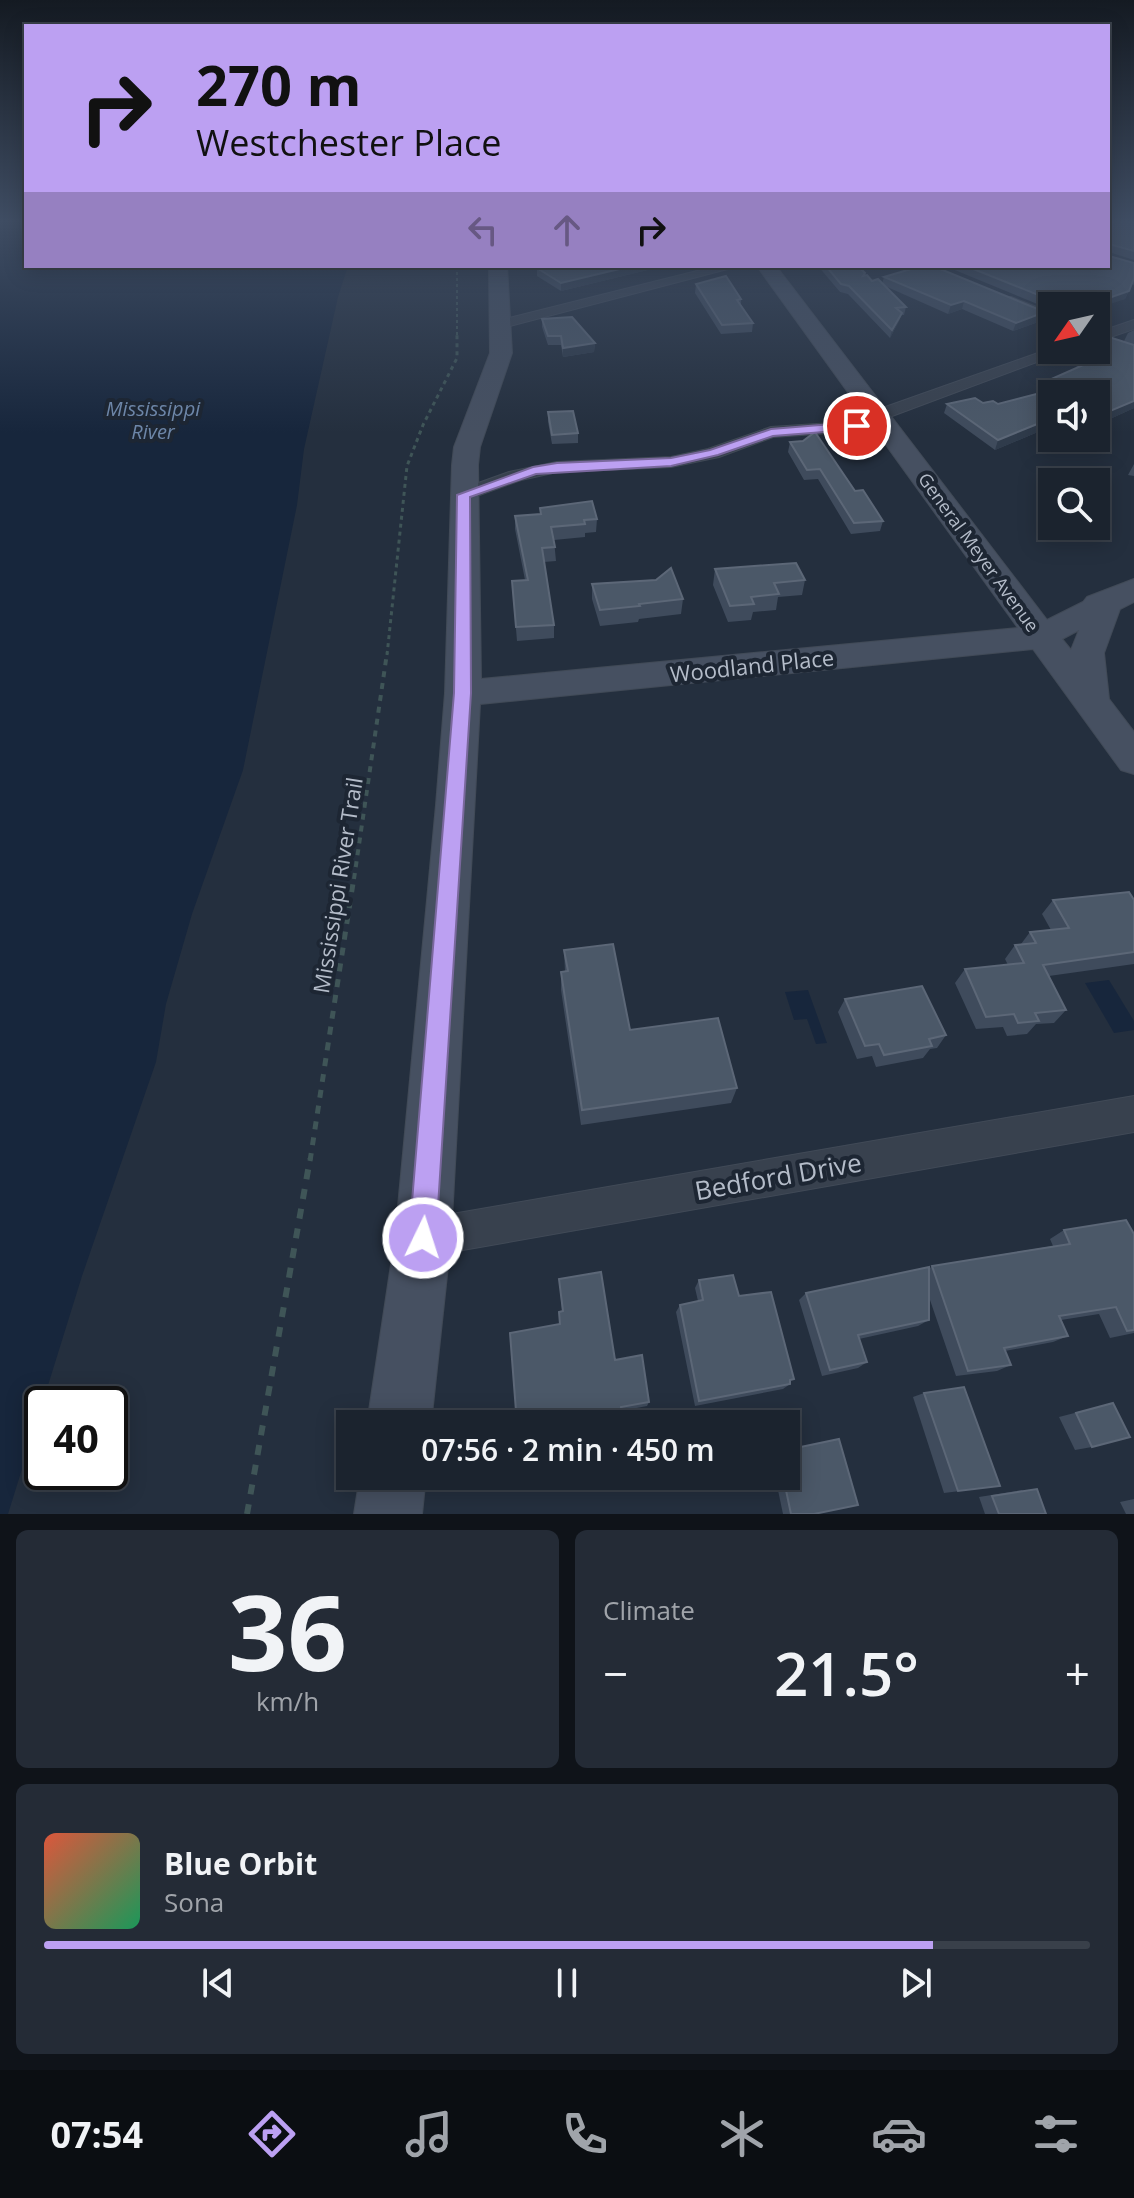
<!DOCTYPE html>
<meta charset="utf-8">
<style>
:root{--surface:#1b232e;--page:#242b36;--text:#f1f3f6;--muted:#a0a4aa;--line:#39404a;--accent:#bca0f2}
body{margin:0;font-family:"Open Sans",sans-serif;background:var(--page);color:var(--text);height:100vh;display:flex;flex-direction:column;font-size:30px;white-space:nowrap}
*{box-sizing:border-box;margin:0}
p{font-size:26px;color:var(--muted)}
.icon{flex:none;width:44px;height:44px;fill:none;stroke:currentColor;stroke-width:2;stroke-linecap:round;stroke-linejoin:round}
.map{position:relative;height:1514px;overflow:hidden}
.side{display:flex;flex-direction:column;gap:16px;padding:16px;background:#0f1319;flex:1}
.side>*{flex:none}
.hud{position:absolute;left:24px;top:24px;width:1086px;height:244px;border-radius:0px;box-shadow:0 4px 20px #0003,0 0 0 2px var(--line);background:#bca0f2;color:#111;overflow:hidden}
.needle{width:52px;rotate:236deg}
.tools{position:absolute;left:1038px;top:292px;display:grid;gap:16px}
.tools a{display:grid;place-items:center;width:72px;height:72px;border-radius:0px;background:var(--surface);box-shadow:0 4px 20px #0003,0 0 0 2px var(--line);font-size:40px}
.speed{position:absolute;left:24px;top:1386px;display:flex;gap:16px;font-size:40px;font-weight:700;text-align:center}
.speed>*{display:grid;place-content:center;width:104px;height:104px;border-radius:50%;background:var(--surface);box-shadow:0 4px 20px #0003,0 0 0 2px var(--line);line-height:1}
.speed .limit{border:4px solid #111;border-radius:12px;background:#fff;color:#111}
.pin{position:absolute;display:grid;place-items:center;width:68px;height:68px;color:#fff;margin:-34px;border:4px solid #fff;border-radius:50%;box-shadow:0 2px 8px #0007}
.me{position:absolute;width:88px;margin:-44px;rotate:4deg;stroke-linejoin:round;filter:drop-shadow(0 0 6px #0008)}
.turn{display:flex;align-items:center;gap:28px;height:168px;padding:0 40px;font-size:36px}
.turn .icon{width:104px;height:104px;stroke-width:2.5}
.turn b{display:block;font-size:56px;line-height:68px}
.lanes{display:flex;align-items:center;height:76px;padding:0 40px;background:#0003;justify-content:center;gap:40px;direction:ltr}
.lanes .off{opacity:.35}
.big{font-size:60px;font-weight:600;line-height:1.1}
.side .widget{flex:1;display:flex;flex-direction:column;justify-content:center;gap:12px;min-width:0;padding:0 28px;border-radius:12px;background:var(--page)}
.side .dial{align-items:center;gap:0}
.dial b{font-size:104px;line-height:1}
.song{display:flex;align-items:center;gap:24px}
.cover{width:96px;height:96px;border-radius:12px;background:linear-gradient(135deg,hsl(10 70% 55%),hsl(150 70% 35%))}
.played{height:8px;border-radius:4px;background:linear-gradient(90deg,var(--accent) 85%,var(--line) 85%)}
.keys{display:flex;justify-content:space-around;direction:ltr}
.heat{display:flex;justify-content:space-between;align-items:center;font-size:44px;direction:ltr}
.side .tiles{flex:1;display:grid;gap:16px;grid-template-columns:1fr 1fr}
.widget:last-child{grid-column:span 2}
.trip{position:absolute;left:336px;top:1410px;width:464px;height:80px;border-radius:0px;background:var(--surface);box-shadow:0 4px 20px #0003,0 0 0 2px var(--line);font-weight:600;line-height:80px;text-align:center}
.menu{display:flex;height:128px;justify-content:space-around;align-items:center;background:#0b0e12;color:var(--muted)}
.menu .icon{width:56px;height:56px}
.menu .selected{color:var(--accent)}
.menu b{font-size:36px;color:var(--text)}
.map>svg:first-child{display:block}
.water{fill:#17263c}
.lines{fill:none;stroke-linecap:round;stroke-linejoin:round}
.street-casing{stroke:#414a57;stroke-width:2}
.secondary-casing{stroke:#414a57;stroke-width:2}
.path-far4{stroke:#3f5557;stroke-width:2;stroke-dasharray:3 3;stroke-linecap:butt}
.path-far3{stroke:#3f5557;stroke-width:3;stroke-dasharray:4 4;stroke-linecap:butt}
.path-far2{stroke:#3f5557;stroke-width:4;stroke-dasharray:6 6;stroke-linecap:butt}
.path-far1{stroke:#3f5557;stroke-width:5;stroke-dasharray:8 8;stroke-linecap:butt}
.path{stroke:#3f5557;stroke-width:6;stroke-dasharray:10 10;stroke-linecap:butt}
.street{fill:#38414e;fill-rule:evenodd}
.secondary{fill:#465061;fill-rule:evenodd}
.wall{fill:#3f4b5c}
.shaded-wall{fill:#2f3b4b}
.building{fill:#4b5868;stroke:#5c6777;stroke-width:2}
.route{fill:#bca0f2;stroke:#7a689d;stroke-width:2}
.labels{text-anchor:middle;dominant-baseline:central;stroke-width:8;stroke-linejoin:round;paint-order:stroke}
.far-street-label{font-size:18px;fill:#b4bcc9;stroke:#1d2633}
.far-water-label{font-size:20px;font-style:italic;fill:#6d86a8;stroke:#1d2633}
.street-label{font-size:22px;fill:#b4bcc9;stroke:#1d2633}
.near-street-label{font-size:26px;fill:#b4bcc9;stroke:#1d2633}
</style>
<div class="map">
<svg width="1134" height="1514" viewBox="0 0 1134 1514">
<rect width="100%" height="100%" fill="#242f3e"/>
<g class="water">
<polygon points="0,221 26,221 26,266 348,266 338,297 304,449 297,505 243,770 192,914 166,1004 156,1062 82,1276 8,1514 0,1514"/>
<polygon points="1109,980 1134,1021 1134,1030 1114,1033 1085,983"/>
<polygon points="808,990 827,1043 816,1044 807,1019 794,1020 785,992"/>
</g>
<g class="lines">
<defs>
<g id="street">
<polygon points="717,266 739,266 502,328 495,324 497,321"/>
<polygon points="1011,297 1052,313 1052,322 1006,304 1006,298"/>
<polygon points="1134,320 1134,329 1096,342 1096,333"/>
<polygon points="1052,348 1069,350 884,419 896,424 887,429 773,437 719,457 671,467 557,472 521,480 463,501 453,495 456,491 509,472 557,462 671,457 708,449 771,427 878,420 872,415 874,411"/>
<polygon points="1134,1096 1134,1132 423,1257 409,1252 404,1238 409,1224 423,1219"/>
</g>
<g id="secondary">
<path d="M489 266H507L512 353 480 447 478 465 481 679 1018 628 757 266H776L1047 620 1083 602 1087 597 1134 579V602L1120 609 1104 653 1109 699 1134 732V774L1121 770 1033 649 480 704 451 1238 431 1424H367L395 1238 436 805 445 693 452 465 454 447 490 353ZM1079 630 1071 650 1062 639Z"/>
<polygon points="360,1476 426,1476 422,1514 354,1514"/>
</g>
</defs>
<use href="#street" class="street-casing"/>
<use href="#secondary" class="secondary-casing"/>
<polyline class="path-far4" points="457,266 457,335"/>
<polyline class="path-far3" points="387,655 407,466 423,425 457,358 457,333"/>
<polyline class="path-far2" points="354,879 387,653"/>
<polyline class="path-far1" points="310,1161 354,877"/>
<polyline class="path" points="247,1514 310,1159"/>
<use href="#street" class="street"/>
<use href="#secondary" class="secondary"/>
</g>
<g class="wall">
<polygon points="1108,221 1134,221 1134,260 1109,252 1109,256 1134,263 1134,285 1132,284 1125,299 1096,306 1052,306 1052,310 945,266 1108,266"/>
<polygon points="532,266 664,266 561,291 537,276 537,270"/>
<polygon points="818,266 858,266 865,273 864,276 872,281 882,284 884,277 1045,312 1041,321 1013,331 962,309 948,314 885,286 906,307 904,315 901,315 899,321 890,338 848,294 840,292"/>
<polygon points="696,284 741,299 741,305 753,323 752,332 721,334 695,293"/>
<polygon points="542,319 595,343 594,352 563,357 561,345 548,345 542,327"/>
<polygon points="1134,330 1134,408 1099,424 1096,422 1096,394 1052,394 1052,426 995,450 944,413 947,404 998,404 1037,394 1036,393 1040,384 1078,367 1067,362 1070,354 1124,341 1128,333"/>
<polygon points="548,412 578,433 578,443 552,444 548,422"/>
<polygon points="790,442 855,491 883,521 880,531 851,534 818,479 804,480 788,452"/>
<polygon points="1134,464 1134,476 1128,475"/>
<polygon points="540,508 597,519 596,532 585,533 585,537 554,540 556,561 544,562 554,625 554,638 517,641 512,581 525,580 515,529 515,516 540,514"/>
<polygon points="715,569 805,580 802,595 778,597 776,610 753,612 751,620 728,622 713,585"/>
<polygon points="592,584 683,599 681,614 639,619 638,622 600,626 592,599"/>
<polygon points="1053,900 1134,900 1134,964 1049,976 1066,1010 1054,1023 1036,1024 1027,1034 1007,1036 1003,1027 976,1029 955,983 965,969 1008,965 1005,959 1015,945 1021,944 1030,932 1051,930 1042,914"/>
<polygon points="564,950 630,1030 737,1088 731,1103 581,1125 561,990 561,972 565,972"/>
<polygon points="845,999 946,1035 937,1048 930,1049 923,1058 876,1067 872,1056 857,1059 838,1012"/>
<polygon points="1064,1230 1134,1234 1134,1333 1110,1338 1099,1314 1061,1320 1068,1336 1053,1342 1005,1351 1011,1365 997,1371 956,1376 929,1297 929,1320 918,1326 859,1339 867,1362 858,1368 822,1376 799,1300 806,1293 929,1269 932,1266 1053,1246 1050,1239"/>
<polygon points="559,1279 615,1360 649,1402 647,1406 621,1411 560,1324 559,1312 562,1311"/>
<polygon points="699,1280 739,1296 790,1384 783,1389 695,1406 676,1312 680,1305 698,1301 695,1288"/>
<polygon points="924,1393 1000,1486 944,1493 913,1397"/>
<polygon points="1113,1403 1092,1447 1075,1450 1059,1417"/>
<polygon points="775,1476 786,1476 814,1514 783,1514"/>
<polygon points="1022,1490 1046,1514 985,1514 979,1497"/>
<polygon points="1134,1499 1134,1514 1126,1514 1120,1502"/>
</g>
<g class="shaded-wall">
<polygon points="632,266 664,266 561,291 561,283"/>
<polygon points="1129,291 1125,299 1096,309 1096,306 1089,306 1089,305"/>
<polygon points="1078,300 1076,306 1063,306"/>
<polygon points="964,301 962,309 948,314 951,305"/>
<polygon points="1045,312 1041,321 1013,331 1016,323"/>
<polygon points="902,313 899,321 890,338 892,330"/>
<polygon points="595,343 594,352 563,357 563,348"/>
<polygon points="1134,401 1134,408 1099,424 1103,414"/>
<polygon points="1052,418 1052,426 995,450 998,440"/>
</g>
<g class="building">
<polygon points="1108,221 1134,221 1134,251 1109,244 1109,256 1134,263 1134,278 1129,291 1089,305 1078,300 1063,306 1058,306 1056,302 966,266 1108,266"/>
<polygon points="541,266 632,266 561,283 537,268 542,267"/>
<polygon points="826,266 858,266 865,273 863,276 867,275 872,281 878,279 906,307 896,308 902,313 892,330 849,286 841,284"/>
<polygon points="921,266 933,266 1045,312 1016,323 964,301 951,305 884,277"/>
<polygon points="726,276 741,299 737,300 753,323 722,325 696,284"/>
<polygon points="572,317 595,343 563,348 561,336 548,336 542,319"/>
<polygon points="1112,338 1134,345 1134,401 1103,414 1099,412 1096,414 1096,394 1052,394 1052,418 998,440 947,404 975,398 983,403 993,401 998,404 1052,390 1040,384 1090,362 1070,354 1080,350 1096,350 1096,344"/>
<polygon points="573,411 578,433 552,435 548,412"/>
<polygon points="815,432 855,491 863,490 883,521 854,523 820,469 807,470 790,442 803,441"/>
<polygon points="592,501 597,519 584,520 585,524 551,527 555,547 542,548 554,625 516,627 512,581 528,580 515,516 541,514 540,508"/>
<polygon points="796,563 805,580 774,583 779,594 751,597 754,604 730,606 715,569"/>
<polygon points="671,568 683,599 639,604 640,606 600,610 592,584 656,580"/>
<polygon points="1129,892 1134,900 1134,952 1043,965 1066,1010 1035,1013 1039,1021 1018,1023 1014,1014 986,1017 965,969 1024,963 1015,945 1036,943 1030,932 1069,928 1053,900"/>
<polygon points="613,944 630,1030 718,1018 737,1088 582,1110 561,972 568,971 564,950"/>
<polygon points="922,986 946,1035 929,1039 932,1046 884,1055 879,1044 865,1046 845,999"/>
<polygon points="1126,1220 1134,1234 1134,1330 1127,1331 1116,1307 1059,1316 1068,1336 1004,1348 1011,1365 968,1371 932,1266 1070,1244 1064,1230"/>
<polygon points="929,1267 929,1320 858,1335 867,1362 830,1370 806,1293"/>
<polygon points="601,1272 615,1360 642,1355 649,1402 621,1407 623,1424 517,1424 510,1333 560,1324 559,1312 563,1311 559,1279"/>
<polygon points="733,1275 739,1296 771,1292 794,1379 790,1380 790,1384 699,1401 680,1305 703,1300 699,1280"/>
<polygon points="964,1387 1000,1486 958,1491 924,1393"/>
<polygon points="1113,1403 1130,1437 1092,1447 1076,1413"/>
<polygon points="839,1439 858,1505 814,1514 791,1514 783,1476 786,1476 786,1450"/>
<polygon points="1037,1489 1046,1514 999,1514 992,1496"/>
</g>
<linearGradient id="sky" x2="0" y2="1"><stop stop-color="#141a22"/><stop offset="0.51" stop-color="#3f4d63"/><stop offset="1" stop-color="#3f4d63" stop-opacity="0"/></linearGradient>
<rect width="1134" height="433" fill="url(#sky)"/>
<polygon class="route" points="857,422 862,423 862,429 773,436 718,455 671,466 536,474 470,497 471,693 436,1238 432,1247 423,1251 413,1247 409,1238 454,693 457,495 533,467 557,463 671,458 710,450 771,429"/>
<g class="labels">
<g class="far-street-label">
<text transform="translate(979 552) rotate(54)">General Meyer Avenue</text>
</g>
<g class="far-water-label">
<text x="153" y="408">Mississippi<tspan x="153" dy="23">River</tspan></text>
</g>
<g class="street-label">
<text transform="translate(752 665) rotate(-6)">Woodland Place</text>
<text transform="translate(337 885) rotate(-81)">Mississippi River Trail</text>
</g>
<g class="near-street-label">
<text transform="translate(778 1176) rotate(-10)">Bedford Drive</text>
</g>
</g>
</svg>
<div class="tools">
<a><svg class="needle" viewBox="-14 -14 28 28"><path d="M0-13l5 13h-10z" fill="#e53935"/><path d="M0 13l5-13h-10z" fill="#a0a4aa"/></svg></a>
<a><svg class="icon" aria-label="sound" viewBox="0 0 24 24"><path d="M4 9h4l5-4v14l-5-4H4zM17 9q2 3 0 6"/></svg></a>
<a><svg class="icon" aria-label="search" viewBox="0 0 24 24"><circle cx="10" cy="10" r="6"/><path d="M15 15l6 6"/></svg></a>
</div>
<div class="speed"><div class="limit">40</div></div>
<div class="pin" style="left:857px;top:426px;background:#d93025"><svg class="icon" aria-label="arrive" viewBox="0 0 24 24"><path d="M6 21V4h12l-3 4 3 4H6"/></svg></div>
<svg class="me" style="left:423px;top:1238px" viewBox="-20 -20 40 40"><circle r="17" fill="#bca0f2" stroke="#fff" stroke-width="3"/><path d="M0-11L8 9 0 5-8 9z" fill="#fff"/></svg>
<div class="trip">07:56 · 2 min · 450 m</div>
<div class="hud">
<div class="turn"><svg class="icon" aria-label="right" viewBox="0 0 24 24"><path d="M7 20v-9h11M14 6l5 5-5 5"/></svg><div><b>270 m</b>Westchester Place</div></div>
<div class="lanes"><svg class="icon off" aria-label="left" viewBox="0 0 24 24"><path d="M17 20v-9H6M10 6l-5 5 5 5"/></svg><svg class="icon off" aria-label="ahead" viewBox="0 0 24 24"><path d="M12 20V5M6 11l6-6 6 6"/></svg><svg class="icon" aria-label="right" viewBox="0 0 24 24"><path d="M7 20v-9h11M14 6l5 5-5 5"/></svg></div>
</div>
</div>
<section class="side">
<div class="tiles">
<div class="widget dial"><b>36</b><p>km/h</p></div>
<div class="widget"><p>Climate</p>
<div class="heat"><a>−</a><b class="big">21.5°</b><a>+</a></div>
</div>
<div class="widget">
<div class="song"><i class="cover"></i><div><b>Blue Orbit</b><p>Sona</p></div></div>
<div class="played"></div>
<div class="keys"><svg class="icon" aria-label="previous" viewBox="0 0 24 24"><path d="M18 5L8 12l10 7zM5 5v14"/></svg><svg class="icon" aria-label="pause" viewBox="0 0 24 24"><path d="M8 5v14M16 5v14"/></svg><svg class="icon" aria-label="next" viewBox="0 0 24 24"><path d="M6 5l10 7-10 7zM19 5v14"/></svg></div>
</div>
</div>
</section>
<nav class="menu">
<b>07:54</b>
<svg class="icon selected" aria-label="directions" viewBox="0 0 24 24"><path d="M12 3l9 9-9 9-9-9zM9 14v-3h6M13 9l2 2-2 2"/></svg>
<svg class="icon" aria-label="music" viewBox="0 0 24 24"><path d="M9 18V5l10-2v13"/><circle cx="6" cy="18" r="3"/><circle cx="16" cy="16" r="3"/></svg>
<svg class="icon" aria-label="phone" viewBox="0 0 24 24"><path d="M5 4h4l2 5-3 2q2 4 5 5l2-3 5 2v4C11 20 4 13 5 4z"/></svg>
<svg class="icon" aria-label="climate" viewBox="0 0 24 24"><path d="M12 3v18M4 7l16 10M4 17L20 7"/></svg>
<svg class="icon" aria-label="car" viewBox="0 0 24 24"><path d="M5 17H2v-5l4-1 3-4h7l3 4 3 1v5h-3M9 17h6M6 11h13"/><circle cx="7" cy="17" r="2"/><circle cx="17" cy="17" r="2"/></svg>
<svg class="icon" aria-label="filters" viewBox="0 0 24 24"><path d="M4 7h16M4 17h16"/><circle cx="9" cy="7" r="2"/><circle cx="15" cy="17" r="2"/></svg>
</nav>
